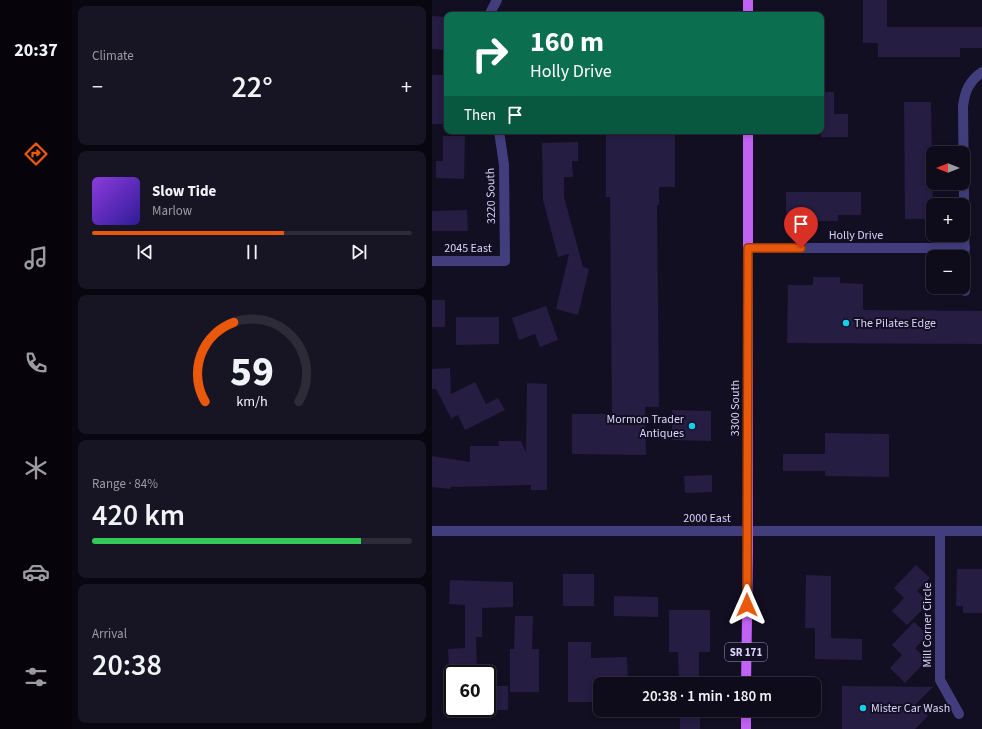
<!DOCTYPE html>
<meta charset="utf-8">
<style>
:root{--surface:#0e0b1a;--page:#171423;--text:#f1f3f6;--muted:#9b9ba2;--line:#2e2b39;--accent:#ea580c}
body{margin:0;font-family:"Source Sans 3",sans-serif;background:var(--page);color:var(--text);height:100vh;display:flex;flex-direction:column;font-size:15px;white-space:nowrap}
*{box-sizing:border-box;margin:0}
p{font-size:13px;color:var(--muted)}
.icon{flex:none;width:22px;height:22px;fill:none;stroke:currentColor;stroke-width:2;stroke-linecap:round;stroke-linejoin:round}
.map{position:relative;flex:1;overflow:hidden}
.drawer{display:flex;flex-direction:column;gap:6px;padding:6px;background:#08060e;width:360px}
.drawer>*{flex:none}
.banner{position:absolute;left:12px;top:12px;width:380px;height:122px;border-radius:8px;box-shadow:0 2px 6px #0003,0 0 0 1px var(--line);background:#0b6e4f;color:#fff;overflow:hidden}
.needle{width:26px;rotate:270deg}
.tools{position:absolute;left:494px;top:146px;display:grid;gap:8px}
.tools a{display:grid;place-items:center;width:44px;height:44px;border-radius:8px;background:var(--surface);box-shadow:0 2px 6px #0003,0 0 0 1px var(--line);font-size:20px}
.speed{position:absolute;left:12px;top:665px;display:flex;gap:8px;font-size:20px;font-weight:700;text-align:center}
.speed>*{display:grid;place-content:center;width:52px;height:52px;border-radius:50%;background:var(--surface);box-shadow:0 2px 6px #0003,0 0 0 1px var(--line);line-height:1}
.speed .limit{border:2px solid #111;border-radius:6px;background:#fff;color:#111}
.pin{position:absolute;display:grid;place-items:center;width:34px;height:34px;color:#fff;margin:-41px -17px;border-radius:50% 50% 50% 0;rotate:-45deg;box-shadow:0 0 4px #0007}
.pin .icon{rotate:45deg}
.me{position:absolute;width:44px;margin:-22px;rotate:0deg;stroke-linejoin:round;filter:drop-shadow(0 0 3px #0008)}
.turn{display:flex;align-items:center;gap:14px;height:84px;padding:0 20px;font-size:18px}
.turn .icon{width:52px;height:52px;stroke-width:2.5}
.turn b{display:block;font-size:28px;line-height:34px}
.then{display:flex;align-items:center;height:38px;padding:0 20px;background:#0003;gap:8px;font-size:15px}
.big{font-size:30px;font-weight:600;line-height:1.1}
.drawer .widget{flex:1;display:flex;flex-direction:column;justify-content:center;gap:6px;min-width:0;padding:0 14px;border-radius:8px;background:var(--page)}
.drawer .dial{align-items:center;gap:0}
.dial svg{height:104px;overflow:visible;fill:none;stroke:var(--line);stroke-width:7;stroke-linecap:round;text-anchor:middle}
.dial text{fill:var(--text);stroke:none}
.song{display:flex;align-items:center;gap:12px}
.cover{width:48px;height:48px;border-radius:6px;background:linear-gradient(135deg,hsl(270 70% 55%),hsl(250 70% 35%))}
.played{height:4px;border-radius:2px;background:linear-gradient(90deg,var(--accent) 60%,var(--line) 60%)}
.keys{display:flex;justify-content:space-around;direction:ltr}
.heat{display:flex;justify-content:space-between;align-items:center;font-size:22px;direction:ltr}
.charge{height:6px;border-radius:3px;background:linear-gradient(90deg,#34c759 84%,var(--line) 0)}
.trip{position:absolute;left:161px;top:677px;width:228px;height:40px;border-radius:8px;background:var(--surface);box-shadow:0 2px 6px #0003,0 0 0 1px var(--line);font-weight:600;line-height:40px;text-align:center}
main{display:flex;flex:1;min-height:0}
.menu{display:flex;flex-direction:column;width:72px;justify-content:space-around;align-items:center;background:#06040a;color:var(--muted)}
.menu .icon{width:28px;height:28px}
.menu .on{color:var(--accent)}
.menu b{font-size:18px;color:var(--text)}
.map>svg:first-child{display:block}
.building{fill:#251d42}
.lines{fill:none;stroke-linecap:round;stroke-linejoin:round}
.minor{stroke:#423e7e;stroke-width:10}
.tertiary{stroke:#423e7e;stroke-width:10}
.primary{stroke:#c262f5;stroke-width:10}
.route-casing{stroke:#983908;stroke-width:10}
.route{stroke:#ea580c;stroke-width:7}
.poi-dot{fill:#10d0ec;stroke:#130f22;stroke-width:1.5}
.labels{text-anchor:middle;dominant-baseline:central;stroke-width:4;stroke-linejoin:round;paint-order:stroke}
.shield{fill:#130f22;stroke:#9e98bb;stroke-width:1}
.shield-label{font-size:11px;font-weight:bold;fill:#d9d3fc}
.street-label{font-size:12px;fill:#d9d3fc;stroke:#130f22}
.poi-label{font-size:12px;fill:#d9d3fc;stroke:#130f22;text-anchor:start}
</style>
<main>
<nav class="menu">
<b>20:37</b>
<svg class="icon on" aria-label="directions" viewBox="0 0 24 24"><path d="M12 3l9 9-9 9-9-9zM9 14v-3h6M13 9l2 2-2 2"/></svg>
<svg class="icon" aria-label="music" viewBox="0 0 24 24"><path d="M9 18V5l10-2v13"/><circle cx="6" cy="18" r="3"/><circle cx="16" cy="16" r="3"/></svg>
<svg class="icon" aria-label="phone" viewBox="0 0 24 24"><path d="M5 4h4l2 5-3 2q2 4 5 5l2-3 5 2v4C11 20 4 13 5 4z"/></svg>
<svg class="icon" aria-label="climate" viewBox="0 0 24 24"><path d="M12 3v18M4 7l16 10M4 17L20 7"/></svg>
<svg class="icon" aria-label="car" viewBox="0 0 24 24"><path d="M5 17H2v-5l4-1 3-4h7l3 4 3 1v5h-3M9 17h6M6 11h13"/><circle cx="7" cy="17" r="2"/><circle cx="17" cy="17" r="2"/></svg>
<svg class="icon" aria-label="filters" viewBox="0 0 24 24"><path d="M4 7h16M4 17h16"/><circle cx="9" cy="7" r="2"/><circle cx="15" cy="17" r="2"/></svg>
</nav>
<section class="drawer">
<div class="widget"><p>Climate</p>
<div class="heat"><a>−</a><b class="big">22°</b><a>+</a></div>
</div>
<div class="widget">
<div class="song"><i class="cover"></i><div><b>Slow Tide</b><p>Marlow</p></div></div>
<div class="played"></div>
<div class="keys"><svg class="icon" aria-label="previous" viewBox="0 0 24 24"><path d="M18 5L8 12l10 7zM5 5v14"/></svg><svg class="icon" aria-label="pause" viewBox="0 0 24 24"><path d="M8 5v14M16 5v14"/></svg><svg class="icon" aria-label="next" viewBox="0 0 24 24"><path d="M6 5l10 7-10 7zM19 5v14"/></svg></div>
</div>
<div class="widget dial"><svg viewBox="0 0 100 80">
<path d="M14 69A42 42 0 1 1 86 69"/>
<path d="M14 69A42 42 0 0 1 36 8" stroke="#ea580c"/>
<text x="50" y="56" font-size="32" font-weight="700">59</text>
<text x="50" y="72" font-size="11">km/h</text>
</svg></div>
<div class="widget"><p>Range · 84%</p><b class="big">420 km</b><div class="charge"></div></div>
<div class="widget"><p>Arrival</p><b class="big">20:38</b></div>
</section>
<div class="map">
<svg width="550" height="729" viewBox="0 0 550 729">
<rect width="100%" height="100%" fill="#130f22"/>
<g class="building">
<polygon points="431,0 455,0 455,27 550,27 550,48 528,48 528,57 446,57 446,43 431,43"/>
<polygon points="0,16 15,17 15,50 0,49"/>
<rect x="0" y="75" width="15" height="49"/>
<polygon points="389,92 402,92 402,114 416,114 416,137 389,137"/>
<polygon points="472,102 499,102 501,219 473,219"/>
<polygon points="174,131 243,131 243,187 227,187 227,205 225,205 227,407 213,407 214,455 140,454 140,414 180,414 178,197 174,197"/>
<polygon points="11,136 33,136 32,179 4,178 4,161 11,161"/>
<polygon points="146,142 146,161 140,161 141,177 132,177 132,197 151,267 157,269 146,315 124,309 137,254 126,257 111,200 110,143"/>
<polygon points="354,192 429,192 429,215 406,215 406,221 379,221 379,213 354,213"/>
<polygon points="35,210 36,231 0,231 0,211"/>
<polygon points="381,277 408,277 408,283 431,284 431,310 550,311 550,344 355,343 356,285 381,285"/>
<rect x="0" y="300" width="13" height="27"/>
<polygon points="114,306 126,340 108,347 103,334 87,340 80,318"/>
<polygon points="24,317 67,317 67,344 24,345"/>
<polygon points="18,368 19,394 43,382 54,404 66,398 73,410 33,430 26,415 20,418 20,420 4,389 0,389 0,369"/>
<polygon points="95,383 115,384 115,490 99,490 99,485 19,487 18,489 0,487 0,456 38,462 38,446 67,446 66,441 89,441 94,452"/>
<polygon points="240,410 279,411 279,441 240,440"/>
<polygon points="393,433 457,434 457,477 393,476 393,471 351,471 351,454 393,454"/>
<polygon points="280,475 280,492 253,493 252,476"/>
<polygon points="484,565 498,578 485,591 497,603 475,625 460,611 472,598 462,588"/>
<polygon points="525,569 550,569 550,613 531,613 531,606 524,606"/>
<rect x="131" y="574" width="31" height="32"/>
<polygon points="374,575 399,576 399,638 430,639 430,660 383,659 383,628 373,628"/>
<polygon points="18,580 81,582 81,607 50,608 50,637 44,637 45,674 21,674 21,667 17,667 16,649 33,648 33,605 17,604"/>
<polygon points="182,596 226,597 226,617 182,616"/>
<polygon points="237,610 278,610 278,652 267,652 267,684 247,684 246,652 237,652"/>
<polygon points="83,616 101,616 100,649 107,649 107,692 78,692 78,649 82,649"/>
<polygon points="482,622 496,635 483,648 495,660 473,683 458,668 470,655 460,645"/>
<polygon points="136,642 159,642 159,658 195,657 196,681 163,681 163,702 136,702"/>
<rect x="58" y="686" width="18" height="24"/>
<polygon points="410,686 501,687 484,704 496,716 483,729 410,729"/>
<rect x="248" y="710" width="20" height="19"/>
</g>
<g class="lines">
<g class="minor">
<polyline points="57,15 65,0"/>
<polyline points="316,248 533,248"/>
<polyline points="0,261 73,261 72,165 67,131"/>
<path d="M533 291 531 106C533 91 537 81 550 72"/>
<polyline points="508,531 508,680 527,714"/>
</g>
<polyline class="tertiary" points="0,531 550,531"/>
<g class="primary">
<polyline points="316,0 316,15"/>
<polyline points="314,684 316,552 316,131"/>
<polyline points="314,729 314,710"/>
</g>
</g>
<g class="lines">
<defs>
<polyline id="route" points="315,605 316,248 369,248"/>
</defs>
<use href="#route" class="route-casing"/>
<use href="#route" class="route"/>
</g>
<g class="poi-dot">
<circle cx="414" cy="323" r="4"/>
<circle cx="260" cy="426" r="4"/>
<circle cx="431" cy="708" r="4"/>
</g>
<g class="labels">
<rect class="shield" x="293" y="643" width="42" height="18" rx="3"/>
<g class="shield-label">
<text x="314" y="652">SR 171</text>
</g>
<g class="street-label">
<text transform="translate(59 196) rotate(-91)">3220 South</text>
<text x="424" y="235">Holly Drive</text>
<text x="36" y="248">2045 East</text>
<text transform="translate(303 408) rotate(-90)">3300 South</text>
<text x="275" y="518">2000 East</text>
<text transform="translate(495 625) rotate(-90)">Mill Corner Circle</text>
</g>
<g class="poi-label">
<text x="422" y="323">The Pilates Edge</text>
<text x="252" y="419" text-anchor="end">Mormon Trader<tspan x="252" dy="14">Antiques</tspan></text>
<text x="439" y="708">Mister Car Wash</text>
</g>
</g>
</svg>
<div class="tools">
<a><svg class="needle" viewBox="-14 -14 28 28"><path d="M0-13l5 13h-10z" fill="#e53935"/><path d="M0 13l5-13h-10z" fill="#9b9ba2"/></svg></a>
<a>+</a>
<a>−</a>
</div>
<div class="speed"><div class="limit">60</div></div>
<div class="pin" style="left:369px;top:248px;background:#d93025"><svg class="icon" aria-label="arrive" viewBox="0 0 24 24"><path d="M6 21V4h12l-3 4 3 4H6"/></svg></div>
<svg class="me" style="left:315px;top:605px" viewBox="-20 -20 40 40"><path d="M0-17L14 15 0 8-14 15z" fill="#ea580c" stroke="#fff" stroke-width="4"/></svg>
<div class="trip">20:38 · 1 min · 180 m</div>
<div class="banner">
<div class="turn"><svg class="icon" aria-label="right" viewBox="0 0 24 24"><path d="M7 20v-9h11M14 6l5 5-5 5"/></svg><div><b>160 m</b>Holly Drive</div></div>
<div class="then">Then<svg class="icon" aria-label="arrive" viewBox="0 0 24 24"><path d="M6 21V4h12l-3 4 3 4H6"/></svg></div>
</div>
</div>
</main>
